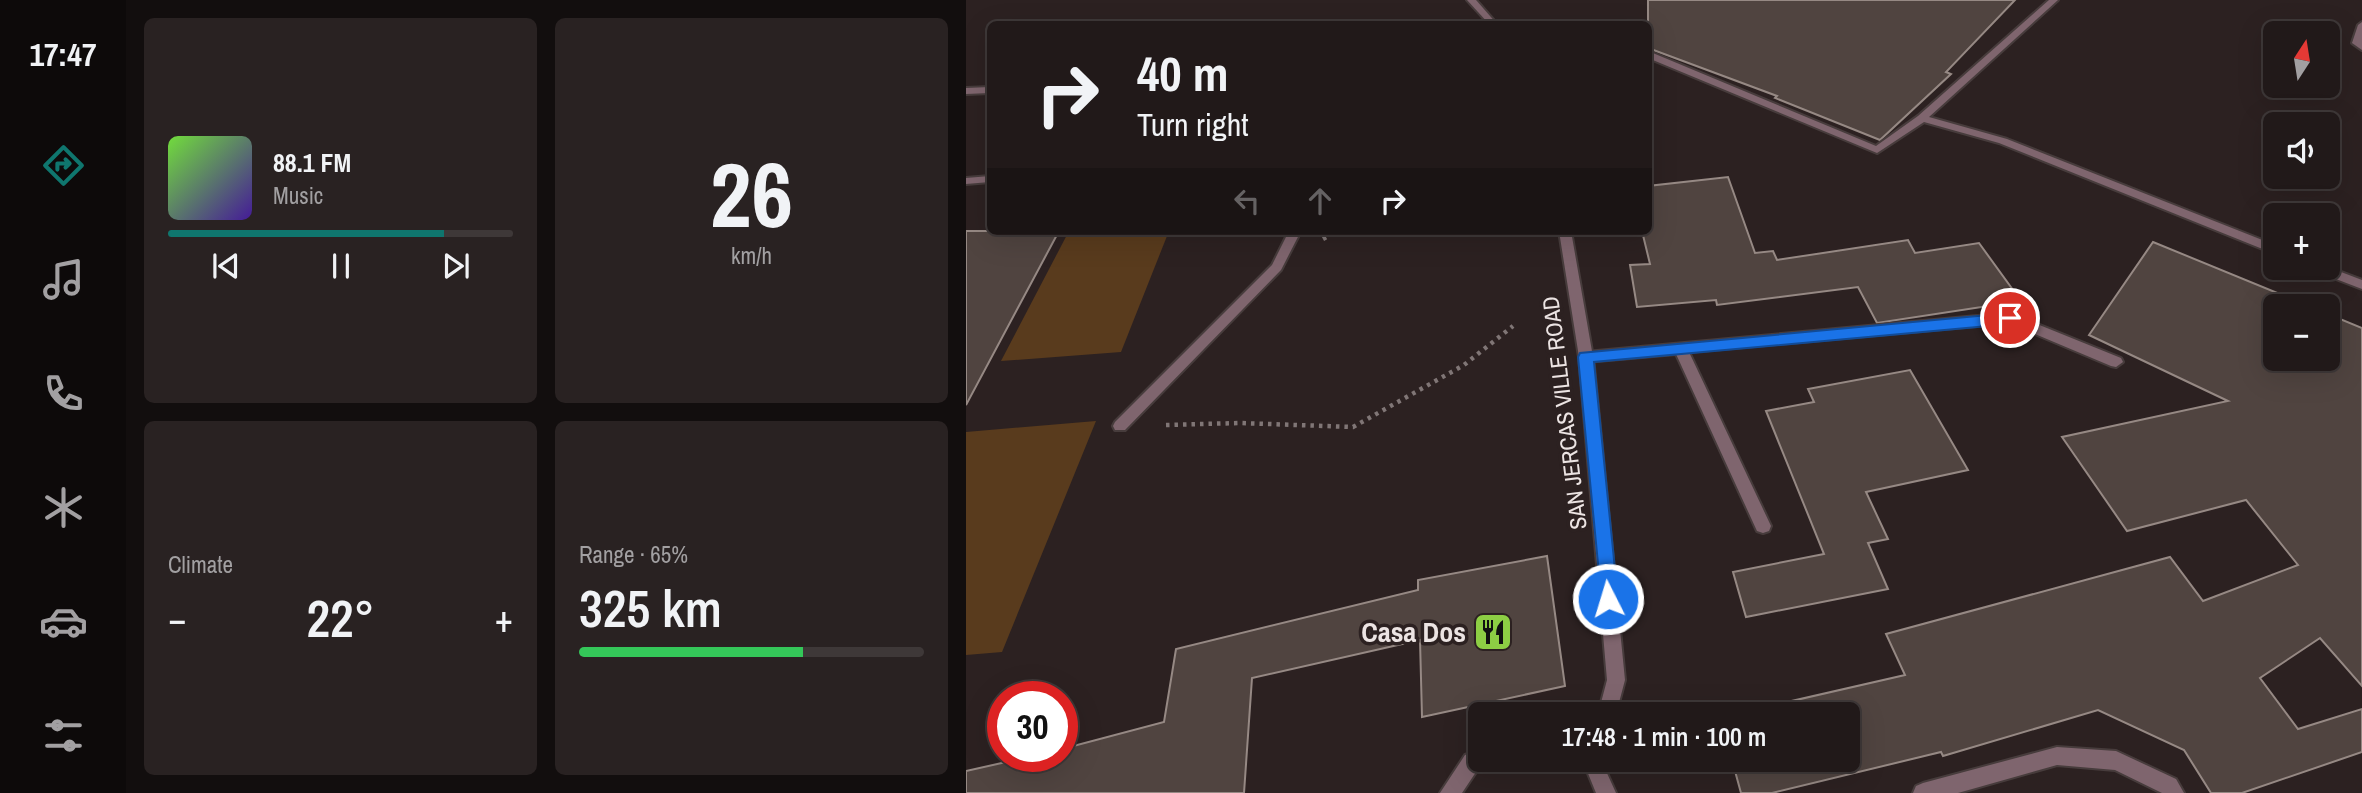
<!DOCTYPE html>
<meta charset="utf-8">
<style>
:root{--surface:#211919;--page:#292222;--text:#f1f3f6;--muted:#a2a0a2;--line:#3e3838;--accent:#0f766e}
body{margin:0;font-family:"Archivo Narrow",sans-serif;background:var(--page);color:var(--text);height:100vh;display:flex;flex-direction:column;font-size:26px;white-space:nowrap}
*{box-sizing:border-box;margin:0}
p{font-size:23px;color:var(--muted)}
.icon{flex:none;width:38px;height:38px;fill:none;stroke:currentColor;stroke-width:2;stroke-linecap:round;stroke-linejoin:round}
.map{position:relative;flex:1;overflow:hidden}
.panel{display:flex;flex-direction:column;gap:18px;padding:18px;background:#120e0e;width:840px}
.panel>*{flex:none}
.banner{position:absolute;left:21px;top:21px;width:665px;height:214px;border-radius:10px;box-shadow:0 7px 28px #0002,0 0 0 2px var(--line);background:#211919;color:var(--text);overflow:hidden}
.needle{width:46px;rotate:12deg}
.buttons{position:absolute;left:1297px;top:21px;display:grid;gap:14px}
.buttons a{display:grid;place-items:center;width:77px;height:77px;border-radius:10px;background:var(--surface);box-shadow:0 7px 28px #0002,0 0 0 2px var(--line);font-size:35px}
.speed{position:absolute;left:21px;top:681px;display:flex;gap:14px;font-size:35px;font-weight:700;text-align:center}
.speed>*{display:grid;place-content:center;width:91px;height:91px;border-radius:50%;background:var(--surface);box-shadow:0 7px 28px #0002,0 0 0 2px var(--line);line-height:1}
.speed .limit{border:10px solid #d22;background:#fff;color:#111}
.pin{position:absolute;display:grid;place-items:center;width:60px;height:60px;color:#fff;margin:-30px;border:4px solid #fff;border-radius:50%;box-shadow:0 2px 7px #0007}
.me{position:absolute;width:77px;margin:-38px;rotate:355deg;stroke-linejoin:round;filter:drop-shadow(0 0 5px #0008)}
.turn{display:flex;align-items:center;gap:24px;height:147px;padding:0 35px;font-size:32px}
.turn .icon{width:91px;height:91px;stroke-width:2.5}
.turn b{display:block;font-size:49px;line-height:60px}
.lanes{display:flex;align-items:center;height:66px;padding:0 35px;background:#0003;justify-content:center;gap:35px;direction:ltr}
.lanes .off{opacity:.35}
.big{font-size:52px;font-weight:600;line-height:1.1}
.panel .card{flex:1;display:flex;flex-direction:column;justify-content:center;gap:10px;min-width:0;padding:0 24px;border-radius:10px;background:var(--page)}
.panel .dial{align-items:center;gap:0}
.dial b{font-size:91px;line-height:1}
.song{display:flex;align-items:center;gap:21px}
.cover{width:84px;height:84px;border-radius:10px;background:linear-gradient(135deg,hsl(100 70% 55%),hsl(260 70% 35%))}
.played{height:7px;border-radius:4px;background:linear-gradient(90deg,var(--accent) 80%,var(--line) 80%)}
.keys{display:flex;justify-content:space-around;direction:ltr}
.heat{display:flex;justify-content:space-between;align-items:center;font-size:38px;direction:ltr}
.charge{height:10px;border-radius:5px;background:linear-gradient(90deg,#34c759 65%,var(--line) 0)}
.panel .tiles{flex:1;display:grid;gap:18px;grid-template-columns:repeat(2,1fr)}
.trip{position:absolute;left:502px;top:702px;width:392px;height:70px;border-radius:10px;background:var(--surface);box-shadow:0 7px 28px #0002,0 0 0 2px var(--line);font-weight:600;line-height:70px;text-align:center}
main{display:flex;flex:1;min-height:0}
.menu{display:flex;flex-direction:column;width:126px;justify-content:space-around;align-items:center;background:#0d0a0a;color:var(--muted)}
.menu .icon{width:49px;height:49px}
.menu .selected{color:var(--accent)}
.menu b{font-size:32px;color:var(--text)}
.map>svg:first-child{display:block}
.green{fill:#593b1d}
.building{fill:#504440;stroke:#968984;stroke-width:2}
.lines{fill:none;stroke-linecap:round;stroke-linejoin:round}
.service-casing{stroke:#473c3c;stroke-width:4}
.minor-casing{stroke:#473c3c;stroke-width:4}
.path{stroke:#807676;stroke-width:4.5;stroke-dasharray:3.5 5;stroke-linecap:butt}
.service{fill:#7f656e;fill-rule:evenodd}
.minor{fill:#7f656e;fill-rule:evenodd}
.route{fill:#1a73e8;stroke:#114b97;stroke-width:2}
.labels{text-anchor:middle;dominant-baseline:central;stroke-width:7;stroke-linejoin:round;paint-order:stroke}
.street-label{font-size:23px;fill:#ece4e3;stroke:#2c2121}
.near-poi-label{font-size:28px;font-weight:bold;fill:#ece4e3;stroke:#2c2121;text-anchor:end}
</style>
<main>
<nav class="menu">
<b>17:47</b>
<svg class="icon selected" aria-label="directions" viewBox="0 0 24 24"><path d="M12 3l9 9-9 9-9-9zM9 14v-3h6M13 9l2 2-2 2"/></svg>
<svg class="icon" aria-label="music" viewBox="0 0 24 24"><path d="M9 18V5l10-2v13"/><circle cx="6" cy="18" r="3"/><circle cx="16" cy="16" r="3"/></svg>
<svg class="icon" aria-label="phone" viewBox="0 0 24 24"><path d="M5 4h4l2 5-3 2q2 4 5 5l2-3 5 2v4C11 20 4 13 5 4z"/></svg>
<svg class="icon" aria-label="climate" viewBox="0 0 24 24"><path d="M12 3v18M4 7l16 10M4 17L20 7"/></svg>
<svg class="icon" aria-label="car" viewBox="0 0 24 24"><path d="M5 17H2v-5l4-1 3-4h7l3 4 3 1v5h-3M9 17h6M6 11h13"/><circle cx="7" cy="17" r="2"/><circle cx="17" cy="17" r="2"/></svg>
<svg class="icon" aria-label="filters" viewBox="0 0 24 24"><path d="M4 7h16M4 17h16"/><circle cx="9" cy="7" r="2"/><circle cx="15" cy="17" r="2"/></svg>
</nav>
<section class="panel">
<div class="tiles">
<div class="card">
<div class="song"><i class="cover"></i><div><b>88.1 FM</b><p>Music</p></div></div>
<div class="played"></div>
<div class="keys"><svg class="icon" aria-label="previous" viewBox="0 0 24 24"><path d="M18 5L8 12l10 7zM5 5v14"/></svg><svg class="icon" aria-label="pause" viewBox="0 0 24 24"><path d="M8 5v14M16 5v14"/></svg><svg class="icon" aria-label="next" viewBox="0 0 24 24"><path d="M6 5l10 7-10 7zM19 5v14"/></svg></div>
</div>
<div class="card dial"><b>26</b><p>km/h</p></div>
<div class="card"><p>Climate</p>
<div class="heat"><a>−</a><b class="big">22°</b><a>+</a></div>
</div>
<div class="card"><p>Range · 65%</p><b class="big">325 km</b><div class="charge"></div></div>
</div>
</section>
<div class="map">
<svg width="1396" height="793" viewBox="0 0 1396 793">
<rect width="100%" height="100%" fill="#2c2121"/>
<g class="green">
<polygon points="103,231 203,231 155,352 35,361"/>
<polygon points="130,421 36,652 0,655 0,432"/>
</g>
<g class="building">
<polygon points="682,0 1049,0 980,72 985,74 914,140 809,98 811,96 682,48"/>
<polygon points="762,177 789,253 807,251 811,260 942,240 949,253 1013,243 1055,301 911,323 892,287 751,305 750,300 671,307 664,265 684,264 676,231 682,231 682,186"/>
<polygon points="0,231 93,231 0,405"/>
<polygon points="1187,242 1343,306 1309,306 1309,359 1362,359 1362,314 1396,328 1396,686 1354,638 1294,678 1332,729 1396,709 1396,752 1276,793 1245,793 1218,750 1132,710 977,756 975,752 806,793 775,793 766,760 882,760 882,714 769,714 939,675 920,634 1204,557 1237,601 1332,565 1280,500 1161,531 1096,437 1262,401 1123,335"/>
<polygon points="944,370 1002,470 900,492 922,539 902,543 922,589 780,617 767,572 858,554 800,411 848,402 842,389"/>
<polygon points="581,556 599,686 456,717 454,640 286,678 278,793 0,793 0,771 67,756 96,756 96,749 198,722 210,649 452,590 452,580"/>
</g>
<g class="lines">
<defs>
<g id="service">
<polygon points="1083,0 1092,0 963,117 1041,139 1309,245 1309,254 1033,143 958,122 911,153 682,58 682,51 910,146 952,116"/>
<polygon points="1396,22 1396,50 1386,43 1392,25"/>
<polygon points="24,87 24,93 0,94 0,88"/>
<polygon points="24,176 24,182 0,184 0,178"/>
<polygon points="323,231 335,231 315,270 159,430 149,430 147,426 149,422 306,265"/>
<polygon points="1362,267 1396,280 1396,289 1349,271 1347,268"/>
<polygon points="1044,313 1155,358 1157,362 1150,367 1145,366 1043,323 723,352 805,526 803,531 797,533 791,531 710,354 620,362 613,357 620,352"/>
<polygon points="1091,747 1150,751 1210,779 1218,793 1196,793 1149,770 1091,765 992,793 947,793 950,786 957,783"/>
<polygon points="514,750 514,760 523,760 521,766 512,769 496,793 474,793 499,755"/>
<polygon points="608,760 635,760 650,793 630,793 621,771 610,767"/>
</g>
<g id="minor">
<polygon points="501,0 510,0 531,24 523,24"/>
<polygon points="593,231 605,231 627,357 659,680 650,714 632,714 641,680 613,357"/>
<polygon points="619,760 637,760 634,770 627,773 620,770"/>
</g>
</defs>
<use href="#service" class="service-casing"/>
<use href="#minor" class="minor-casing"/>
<g class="path">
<polyline points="357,239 372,231"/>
<polyline points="200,425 274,423 387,427 498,365 547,326"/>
</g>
<use href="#service" class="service"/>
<use href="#minor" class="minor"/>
</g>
<polygon class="route" points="1044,313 1051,318 1044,324 628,362 652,599 649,605 642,608 636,605 612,357 614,353"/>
<defs>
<symbol id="restaurant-square" viewBox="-11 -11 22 22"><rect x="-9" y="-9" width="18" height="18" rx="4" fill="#8dce44" stroke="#2c2121"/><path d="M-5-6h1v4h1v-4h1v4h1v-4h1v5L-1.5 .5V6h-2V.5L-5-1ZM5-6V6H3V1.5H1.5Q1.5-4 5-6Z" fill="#111"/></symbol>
</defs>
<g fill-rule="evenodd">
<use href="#restaurant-square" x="505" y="610" width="44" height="44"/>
</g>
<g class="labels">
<g class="street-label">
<text transform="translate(598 413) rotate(-97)">SAN JERCAS VILLE ROAD</text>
</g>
<g class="near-poi-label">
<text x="500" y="632">Casa Dos</text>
</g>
</g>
</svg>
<div class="buttons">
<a><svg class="needle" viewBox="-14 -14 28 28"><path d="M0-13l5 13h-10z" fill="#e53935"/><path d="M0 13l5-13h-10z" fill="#a2a0a2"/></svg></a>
<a><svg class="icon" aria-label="sound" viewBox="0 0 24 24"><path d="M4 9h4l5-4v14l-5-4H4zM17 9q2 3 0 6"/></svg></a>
<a>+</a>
<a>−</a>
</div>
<div class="speed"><div class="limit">30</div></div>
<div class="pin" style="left:1044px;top:318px;background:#d93025"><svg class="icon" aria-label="arrive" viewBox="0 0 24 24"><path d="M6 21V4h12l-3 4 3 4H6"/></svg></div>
<svg class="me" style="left:642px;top:599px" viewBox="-20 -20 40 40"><circle r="17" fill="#1a73e8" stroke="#fff" stroke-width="3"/><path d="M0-11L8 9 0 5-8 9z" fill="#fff"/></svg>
<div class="trip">17:48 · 1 min · 100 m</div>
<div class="banner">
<div class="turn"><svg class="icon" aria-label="right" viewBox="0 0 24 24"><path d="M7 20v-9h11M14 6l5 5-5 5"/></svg><div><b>40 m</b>Turn right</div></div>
<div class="lanes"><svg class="icon off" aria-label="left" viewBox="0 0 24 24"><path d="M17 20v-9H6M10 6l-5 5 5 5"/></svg><svg class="icon off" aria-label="ahead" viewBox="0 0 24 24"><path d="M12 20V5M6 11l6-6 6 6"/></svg><svg class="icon" aria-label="right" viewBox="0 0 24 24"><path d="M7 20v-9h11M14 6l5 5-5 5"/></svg></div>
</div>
</div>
</main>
